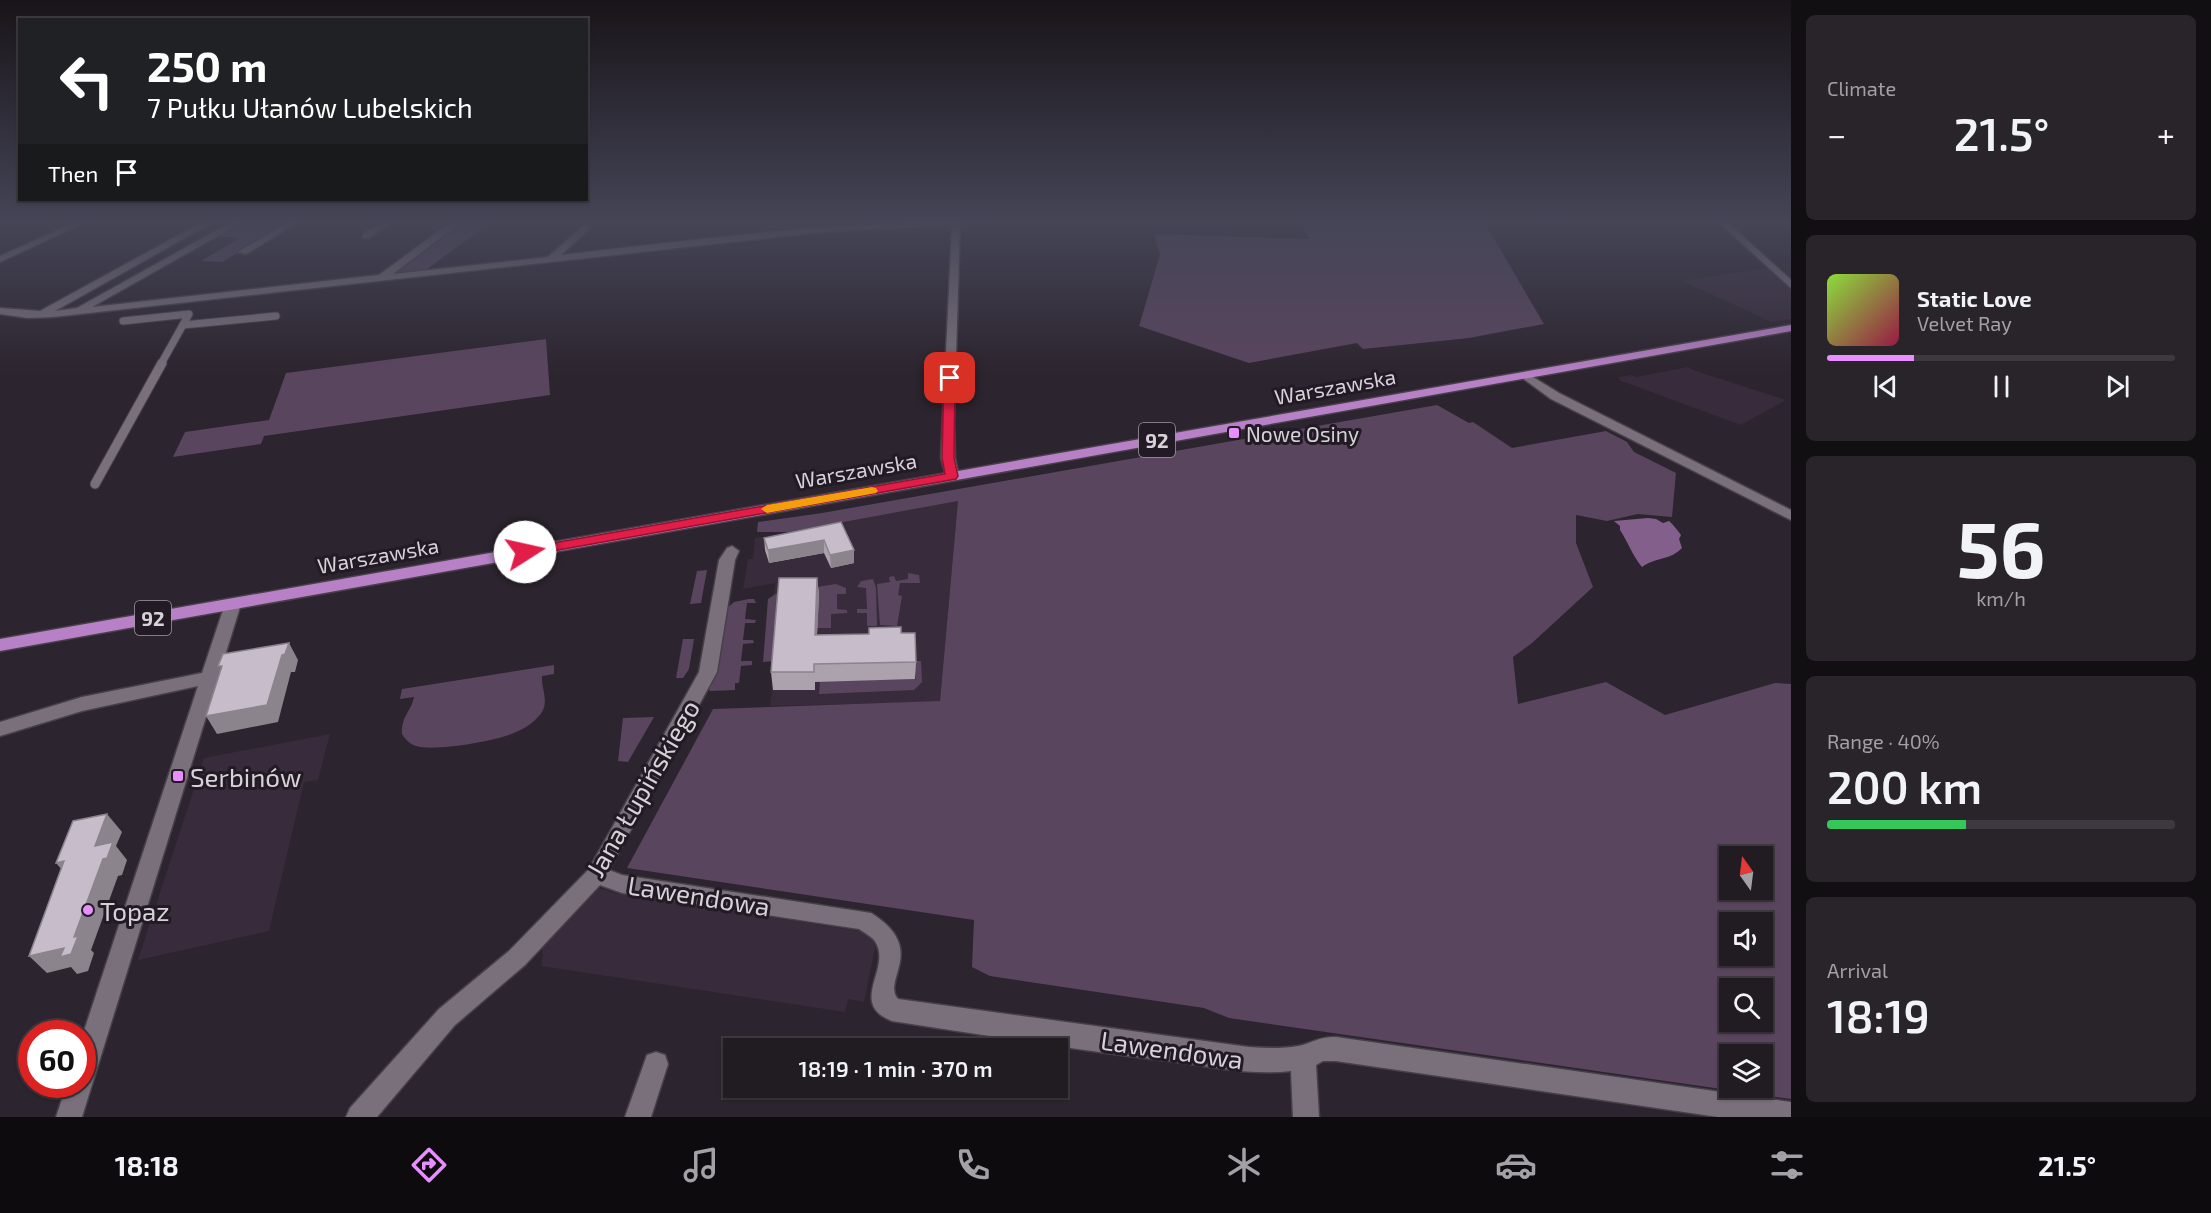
<!DOCTYPE html>
<meta charset="utf-8">
<style>
:root{--surface:#211b22;--page:#29242a;--text:#f1f3f6;--muted:#a2a1a5;--line:#3e3940;--accent:#e98efe}
body{margin:0;font-family:"Exo 2",sans-serif;background:var(--page);color:var(--text);height:100vh;display:flex;flex-direction:column;font-size:22px;white-space:nowrap}
*{box-sizing:border-box;margin:0}
p{font-size:20px;color:var(--muted)}
.icon{flex:none;width:33px;height:33px;fill:none;stroke:currentColor;stroke-width:2;stroke-linecap:round;stroke-linejoin:round}
.map{position:relative;flex:1;overflow:hidden}
.sheet{display:flex;flex-direction:column;gap:15px;padding:15px;background:#120f13;width:420px}
.sheet>*{flex:none}
.banner{position:absolute;left:18px;top:18px;width:570px;height:183px;border-radius:0px;box-shadow:0 2px 4px #0004,0 0 0 2px var(--line);background:#202124;color:#fff;overflow:hidden}
.needle{width:39px;rotate:346deg}
.buttons{position:absolute;left:1719px;top:846px;display:grid;gap:12px}
.buttons a{display:grid;place-items:center;width:54px;height:54px;border-radius:0px;background:var(--surface);box-shadow:0 2px 4px #0004,0 0 0 2px var(--line);font-size:30px}
.speed{position:absolute;left:18px;top:1020px;display:flex;gap:12px;font-size:30px;font-weight:700;text-align:center}
.speed>*{display:grid;place-content:center;width:78px;height:78px;border-radius:50%;background:var(--surface);box-shadow:0 2px 4px #0004,0 0 0 2px var(--line);line-height:1}
.speed .limit{border:9px solid #d22;background:#fff;color:#111}
.pin{position:absolute;display:grid;place-items:center;width:51px;height:51px;color:#fff;margin:-26px;border-radius:12px;box-shadow:0 3px 9px #0006}
.me{position:absolute;width:66px;margin:-33px;rotate:80deg;stroke-linejoin:round;filter:drop-shadow(0 0 4px #0008)}
.turn{display:flex;align-items:center;gap:21px;height:126px;padding:0 30px;font-size:27px}
.turn .icon{width:78px;height:78px;stroke-width:2.5}
.turn b{display:block;font-size:42px;line-height:51px}
.then{display:flex;align-items:center;height:57px;padding:0 30px;background:#0003;gap:12px;font-size:22px}
.big{font-size:45px;font-weight:600;line-height:1.1}
.sheet .tile{flex:1;display:flex;flex-direction:column;justify-content:center;gap:9px;min-width:0;padding:0 21px;border-radius:9px;background:var(--page)}
.sheet .dial{align-items:center;gap:0}
.dial b{font-size:78px;line-height:1}
.song{display:flex;align-items:center;gap:18px}
.cover{width:72px;height:72px;border-radius:9px;background:linear-gradient(135deg,hsl(90 70% 55%),hsl(340 70% 35%))}
.played{height:6px;border-radius:3px;background:linear-gradient(90deg,var(--accent) 25%,var(--line) 25%)}
.keys{display:flex;justify-content:space-around;direction:ltr}
.heat{display:flex;justify-content:space-between;align-items:center;font-size:33px;direction:ltr}
.charge{height:9px;border-radius:4px;background:linear-gradient(90deg,#34c759 40%,var(--line) 0)}
.trip{position:absolute;left:723px;top:1038px;width:345px;height:60px;border-radius:0px;background:var(--surface);box-shadow:0 2px 4px #0004,0 0 0 2px var(--line);font-weight:600;line-height:60px;text-align:center}
.dock{display:flex;height:96px;justify-content:space-around;align-items:center;background:#0d0b0e;color:var(--muted)}
.dock .icon{width:42px;height:42px}
.dock .current{color:var(--accent)}
.dock b{font-size:27px;color:var(--text)}
main{display:flex;flex:1;min-height:0}
.map>svg:first-child{display:block}
.built{fill:#382b3b}
.green{fill:#5a455e;fill-rule:evenodd}
.water{fill:#83608c}
.lines{fill:none;stroke-linecap:round;stroke-linejoin:round}
.pedestrian-far1-casing{stroke:#474048;stroke-width:9}
.pedestrian-casing{stroke:#474048;stroke-width:11}
.minor-casing{stroke:#474048;stroke-width:3}
.primary-casing{stroke:#474048;stroke-width:3}
.pedestrian-far1{stroke:#7a707c;stroke-width:7}
.pedestrian{stroke:#7a707c;stroke-width:9}
.minor{fill:#7a707c;fill-rule:evenodd}
.primary{fill:#b880c6;fill-rule:evenodd}
.wall{fill:#aba2ae}
.shaded-wall{fill:#8b848d}
.building{fill:#c7bcca;stroke:#8b848d;stroke-width:1.5}
.route{fill:#e11d48;stroke:#92132f;stroke-width:1.5}
.slow{fill:#f59e0b}
.poi-dot{fill:#e98efe;stroke:#221a24;stroke-width:2}
.labels{text-anchor:middle;dominant-baseline:central;stroke-width:6;stroke-linejoin:round;paint-order:stroke}
.shield{fill:#221a24;stroke:#a19aa2;stroke-width:1.5}
.shield-label{font-size:20px;font-weight:bold;fill:#d7d1d8}
.street-label{font-size:21px;fill:#d7d1d8;stroke:#221a24}
.poi-label{font-size:21px;fill:#d7d1d8;stroke:#221a24;text-anchor:start}
.near-poi-label{font-size:26px;fill:#d7d1d8;stroke:#221a24;text-anchor:start}
.near-street-label{font-size:26px;fill:#d7d1d8;stroke:#221a24}
</style>
<main>
<div class="map">
<svg width="1791" height="1117" viewBox="0 0 1791 1117">
<rect width="100%" height="100%" fill="#2c242e"/>
<g class="built">
<polygon points="0,220 54,220 34,229 0,227"/>
<polygon points="1768,268 1791,288 1791,319 1772,322 1682,281"/>
<polygon points="1688,367 1693,370 1786,400 1741,425 1621,381 1618,377 1632,375 1636,377"/>
<polygon points="958,501 940,702 770,706 775,662 767,660 775,583 743,589 748,559 753,559 755,538"/>
<polygon points="330,734 318,780 304,782 269,931 138,960 204,758"/>
<polygon points="599,888 615,893 878,934 864,1002 848,999 845,1012 541,966 543,955 542,948"/>
</g>
<g class="green">
<polygon points="244,220 294,220 222,262 201,261 240,238 215,236"/>
<polygon points="464,220 494,220 423,272 391,275 388,273"/>
<polygon points="1299,220 1483,220 1544,324 1469,338 1363,349 1357,343 1249,363 1139,326 1160,255 1154,234 1310,239"/>
<polygon points="546,339 550,395 264,436 261,444 173,457 185,432 269,420 286,373"/>
<path d="M1437 405 1469 423 1473 422 1512 448 1606 431 1627 442 1634 452 1676 473 1672 517 1638 514 1607 521 1576 515V543L1593 587 1532 643 1513 657 1518 704 1606 682 1665 715 1775 683 1791 684V1099L1229 1018 1204 1008 990 976 972 967 974 920 627 868 713 709 940 701 958 501 789 532H757L758 522 822 513ZM1730 856H1762V890H1730ZM1730 922H1762V956H1730ZM1730 988H1762V1022H1730ZM1730 1054H1762V1088H1730Z"/>
<polygon points="707,570 701,603 690,604 697,571"/>
<polygon points="908,573 919,575 920,583 900,583 898,595 902,596 897,626 880,625 877,584 890,582 889,577 894,576 896,581 908,579"/>
<polygon points="873,579 876,588 877,626 867,626 867,613 857,613 857,609 867,609 866,588 857,587 861,581"/>
<polygon points="836,584 846,588 846,594 837,594 837,609 847,610 847,613 831,614 831,628 817,628 819,595 810,588"/>
<polygon points="790,591 774,661 763,662 768,599 777,593"/>
<polygon points="749,599 754,599 756,603 747,603 745,619 756,620 755,623 745,623 743,640 753,640 754,643 743,644 741,661 752,661 752,665 741,666 739,683 735,683 735,690 710,691 708,687 715,677 726,609 734,602"/>
<polygon points="683,639 694,639 689,669 683,678 676,678"/>
<polygon points="914,661 921,661 922,682 914,690 819,694 820,681 916,679"/>
<path d="M554 665V674L542 676C541 689 549 700 542 712 536 721 526 728 516 732 499 741 433 752 416 746 410 744 406 740 402 734 401 716 411 712 414 697L400 699 402 689Z"/>
<polygon points="654,717 628,762 618,761 623,718"/>
</g>
<path class="water" d="M1648 518 1656 519 1663 523 1669 521C1674 525 1677 530 1681 535L1679 539 1682 548C1671 560 1656 557 1642 567 1632 555 1628 542 1620 530V526L1614 521Z"/>
<g class="lines">
<defs>
<g id="pedestrian-far1">
<polyline points="123,321 189,314 161,364"/>
<polyline points="183,325 276,316"/>
</g>
<polyline id="pedestrian" points="95,484 162,363"/>
<g id="minor">
<polygon points="80,220 91,220 0,262 0,256"/>
<path d="M206 220H217L55 311 77 308 235 220H246L92 307 379 275 454 220H464L393 274 548 257 590 220H599L561 255C704 239 847 220 991 220L987 223 960 224 954 422 955 458 959 476 957 479H947L941 458 952 225 823 232 53 317 28 318 0 314V308L40 311Z"/>
<polygon points="292,220 302,220 246,254 238,252"/>
<polygon points="385,220 395,220 369,238 363,238 363,234"/>
<path d="M1523 220H1558C1550 225 1531 225 1523 220Z"/>
<polygon points="1716,220 1725,220 1791,280 1791,288"/>
<polygon points="1525,372 1559,393 1791,510 1791,520 1551,399 1521,377 1519,375"/>
<path d="M732 546 739 551 735 560 717 672 609 870 622 875 871 913C929 949 881 980 898 999L1249 1047C1266 1048 1282 1049 1298 1046 1314 1043 1316 1037 1336 1037L1791 1102V1117H1718L1336 1061H1323L1316 1065 1319 1117H1293L1291 1071C1251 1076 1209 1066 1169 1061 1076 1050 984 1035 892 1021 849 1004 889 971 877 945 874 937 866 934 859 929L622 893 600 885 525 965 455 1025 377 1117H346L350 1108 439 1009 509 951 589 869 699 672 719 560 727 548Z"/>
<polygon points="233,599 239,600 241,604 82,1117 56,1117 67,1084 82,1084 82,1037 198,686 82,711 0,736 0,722 82,697 202,673 225,604 227,600"/>
<polygon points="656,1052 665,1055 668,1064 651,1117 625,1117 647,1055"/>
</g>
<polygon id="primary" points="1791,325 1791,331 0,651 0,639"/>
</defs>
<use href="#pedestrian-far1" class="pedestrian-far1-casing"/>
<use href="#pedestrian" class="pedestrian-casing"/>
<use href="#minor" class="minor-casing"/>
<use href="#primary" class="primary-casing"/>
<use href="#pedestrian-far1" class="pedestrian-far1"/>
<use href="#pedestrian" class="pedestrian"/>
<use href="#minor" class="minor"/>
<use href="#primary" class="primary"/>
</g>
<g class="wall">
<polygon points="841,522 854,563 831,568 824,553 769,563 765,550 764,538"/>
<polygon points="817,578 819,595 817,635 901,633 916,662 915,679 815,682 815,690 773,690 771,672"/>
</g>
<g class="shaded-wall">
<polygon points="824,540 824,553 769,563 768,550"/>
<polygon points="854,550 854,563 831,568 830,555"/>
<polygon points="817,578 819,595 816,652 815,635"/>
<polygon points="289,643 298,660 295,672 291,672 278,722 217,734 206,716 282,655"/>
<polygon points="107,814 122,832 116,846 127,860 122,875 118,876 91,950 94,953 88,971 77,974 71,967 47,973 29,956 95,846"/>
<polygon points="64,861 71,880 56,863"/>
</g>
<g class="building">
<polygon points="841,522 854,550 830,555 824,540 768,550 764,538"/>
<polygon points="779,578 817,578 815,635 869,634 869,628 901,627 901,633 915,633 916,662 814,664 814,672 771,672"/>
<polygon points="289,643 285,654 282,655 267,705 206,716 222,666 218,666 223,654"/>
<polygon points="107,814 95,846 113,842 107,858 103,859 74,937 78,936 71,954 60,957 64,948 29,956 64,861 56,863 73,821"/>
</g>
<linearGradient id="sky" x2="0" y2="1"><stop stop-color="#181419"/><stop offset="0.59" stop-color="#454557"/><stop offset="1" stop-color="#454557" stop-opacity="0"/></linearGradient>
<rect width="1791" height="376" fill="url(#sky)"/>
<polygon class="route" points="950,375 955,378 954,458 958,476 956,479 525,556 519,552 525,548 945,474 942,458 944,378"/>
<polygon class="slow" points="872,487 876,488 878,491 876,493 767,513 761,509 767,505"/>
<g class="poi-dot">
<rect x="1228" y="427" width="12" height="12" rx="3"/>
<rect x="172" y="770" width="12" height="12" rx="3"/>
<circle cx="88" cy="910" r="6"/>
</g>
<g class="labels">
<g class="shield">
<rect x="1139" y="423" width="36" height="34" rx="4.5"/>
<rect x="135" y="601" width="36" height="34" rx="4.5"/>
</g>
<g class="shield-label">
<text x="1157" y="440">92</text>
<text x="153" y="618">92</text>
</g>
<g class="street-label">
<text transform="translate(1335 386) rotate(-10)">Warszawska</text>
<text transform="translate(856 470) rotate(-10)">Warszawska</text>
<text transform="translate(378 555) rotate(-10)">Warszawska</text>
</g>
<g class="poi-label">
<text x="1246" y="433">Nowe Osiny</text>
</g>
<g class="near-poi-label">
<text x="190" y="776">Serbinów</text>
<text x="100" y="910">Topaz</text>
</g>
<g class="near-street-label">
<text transform="translate(642 788) rotate(-60)">Jana Łupińskiego</text>
<text transform="translate(699 895) rotate(9)">Lawendowa</text>
<text transform="translate(1172 1049) rotate(8)">Lawendowa</text>
</g>
</g>
</svg>
<div class="buttons">
<a><svg class="needle" viewBox="-14 -14 28 28"><path d="M0-13l5 13h-10z" fill="#e53935"/><path d="M0 13l5-13h-10z" fill="#a2a1a5"/></svg></a>
<a><svg class="icon" aria-label="sound" viewBox="0 0 24 24"><path d="M4 9h4l5-4v14l-5-4H4zM17 9q2 3 0 6"/></svg></a>
<a><svg class="icon" aria-label="search" viewBox="0 0 24 24"><circle cx="10" cy="10" r="6"/><path d="M15 15l6 6"/></svg></a>
<a><svg class="icon" aria-label="layers" viewBox="0 0 24 24"><path d="M12 4l9 5-9 5-9-5zM3 14l9 5 9-5"/></svg></a>
</div>
<div class="speed"><div class="limit">60</div></div>
<div class="pin" style="left:950px;top:378px;background:#d93025"><svg class="icon" aria-label="arrive" viewBox="0 0 24 24"><path d="M6 21V4h12l-3 4 3 4H6"/></svg></div>
<svg class="me" style="left:525px;top:552px" viewBox="-20 -20 40 40"><circle r="19" fill="#fff"/><path d="M0-13L10 11 0 6-10 11z" fill="#e11d48"/></svg>
<div class="trip">18:19 · 1 min · 370 m</div>
<div class="banner">
<div class="turn"><svg class="icon" aria-label="left" viewBox="0 0 24 24"><path d="M17 20v-9H6M10 6l-5 5 5 5"/></svg><div><b>250 m</b>7 Pułku Ułanów Lubelskich</div></div>
<div class="then">Then<svg class="icon" aria-label="arrive" viewBox="0 0 24 24"><path d="M6 21V4h12l-3 4 3 4H6"/></svg></div>
</div>
</div>
<section class="sheet">
<div class="tile"><p>Climate</p>
<div class="heat"><a>−</a><b class="big">21.5°</b><a>+</a></div>
</div>
<div class="tile">
<div class="song"><i class="cover"></i><div><b>Static Love</b><p>Velvet Ray</p></div></div>
<div class="played"></div>
<div class="keys"><svg class="icon" aria-label="previous" viewBox="0 0 24 24"><path d="M18 5L8 12l10 7zM5 5v14"/></svg><svg class="icon" aria-label="pause" viewBox="0 0 24 24"><path d="M8 5v14M16 5v14"/></svg><svg class="icon" aria-label="next" viewBox="0 0 24 24"><path d="M6 5l10 7-10 7zM19 5v14"/></svg></div>
</div>
<div class="tile dial"><b>56</b><p>km/h</p></div>
<div class="tile"><p>Range · 40%</p><b class="big">200 km</b><div class="charge"></div></div>
<div class="tile"><p>Arrival</p><b class="big">18:19</b></div>
</section>
</main>
<nav class="dock">
<b>18:18</b>
<svg class="icon current" aria-label="directions" viewBox="0 0 24 24"><path d="M12 3l9 9-9 9-9-9zM9 14v-3h6M13 9l2 2-2 2"/></svg>
<svg class="icon" aria-label="music" viewBox="0 0 24 24"><path d="M9 18V5l10-2v13"/><circle cx="6" cy="18" r="3"/><circle cx="16" cy="16" r="3"/></svg>
<svg class="icon" aria-label="phone" viewBox="0 0 24 24"><path d="M5 4h4l2 5-3 2q2 4 5 5l2-3 5 2v4C11 20 4 13 5 4z"/></svg>
<svg class="icon" aria-label="climate" viewBox="0 0 24 24"><path d="M12 3v18M4 7l16 10M4 17L20 7"/></svg>
<svg class="icon" aria-label="car" viewBox="0 0 24 24"><path d="M5 17H2v-5l4-1 3-4h7l3 4 3 1v5h-3M9 17h6M6 11h13"/><circle cx="7" cy="17" r="2"/><circle cx="17" cy="17" r="2"/></svg>
<svg class="icon" aria-label="filters" viewBox="0 0 24 24"><path d="M4 7h16M4 17h16"/><circle cx="9" cy="7" r="2"/><circle cx="15" cy="17" r="2"/></svg>
<b>21.5°</b>
</nav>
